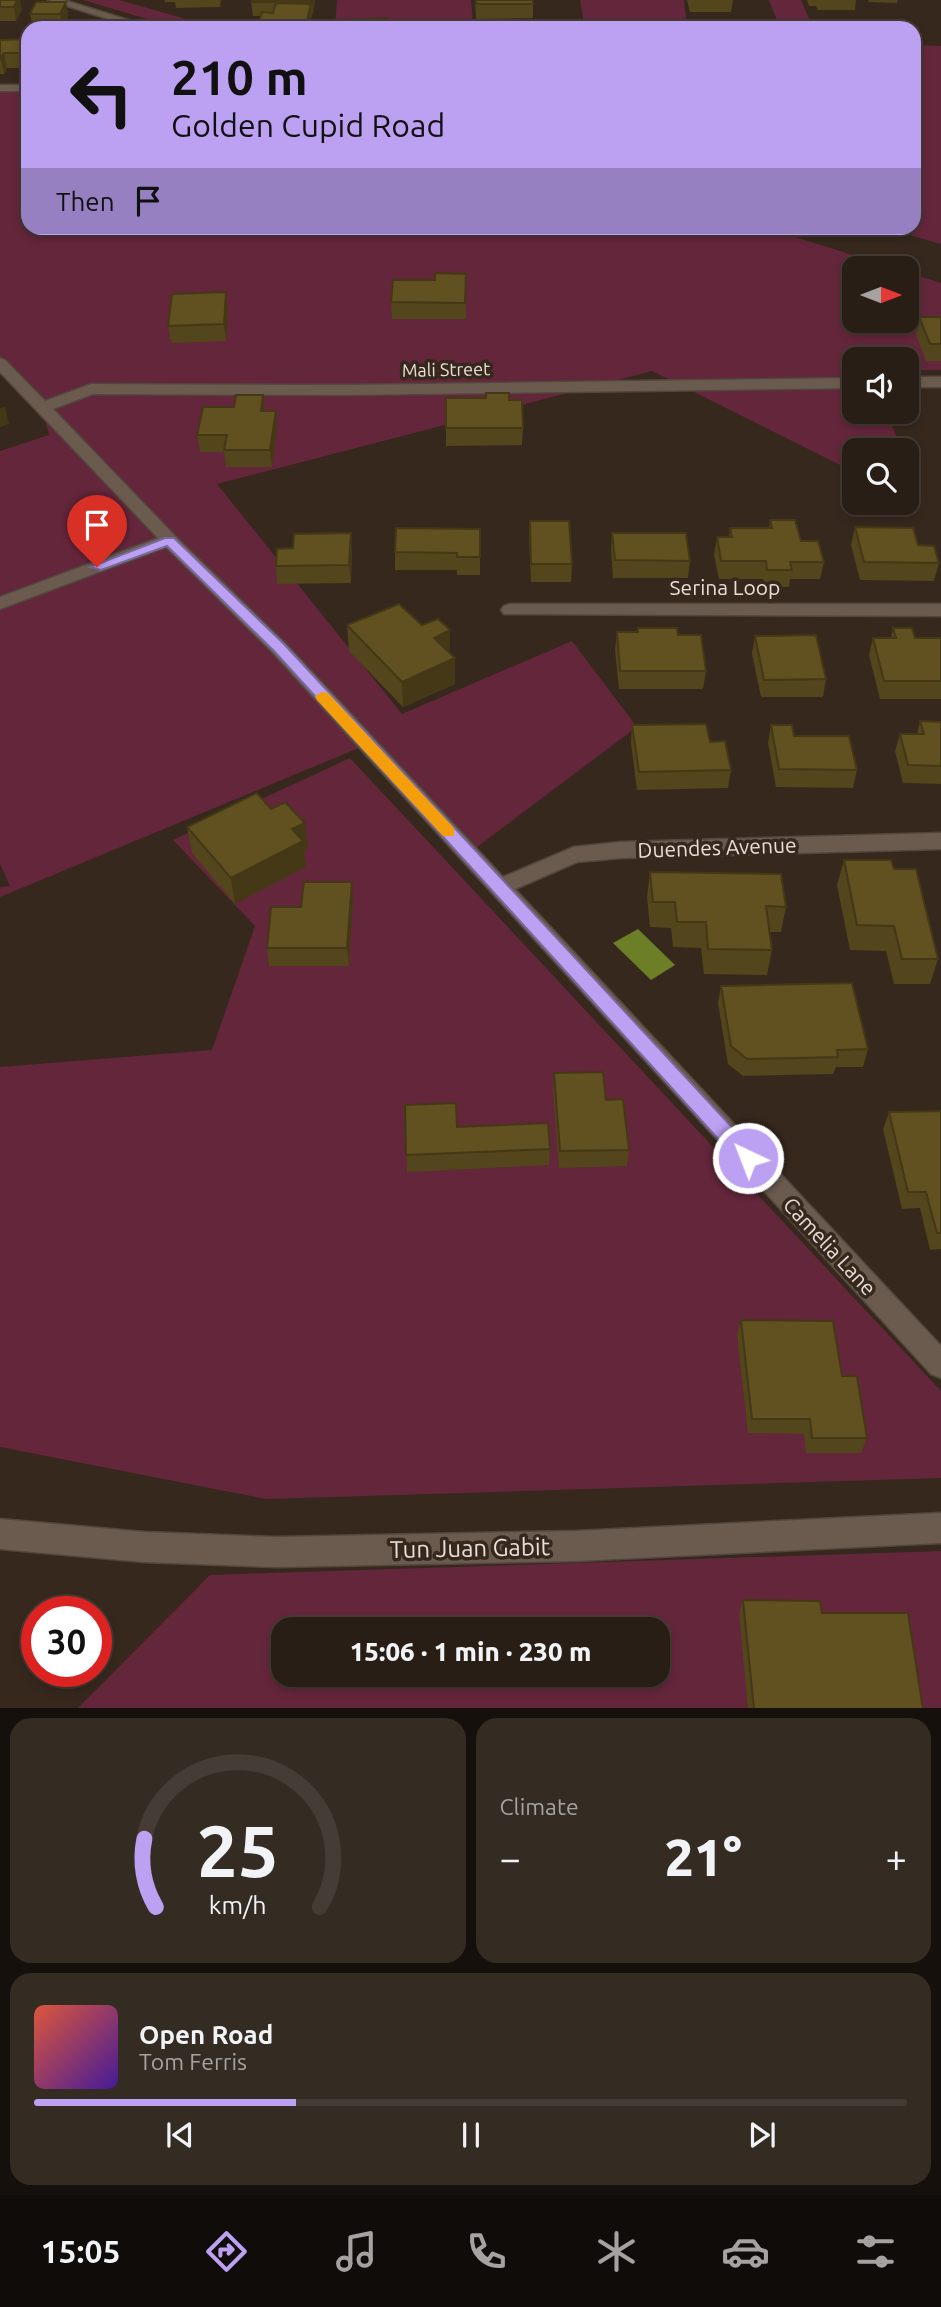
<!DOCTYPE html>
<meta charset="utf-8">
<style>
:root{--surface:#281e16;--page:#342b23;--text:#f1f3f6;--muted:#a5a2a1;--line:#443c35;--accent:#bca0f2}
body{margin:0;font-family:Ubuntu,sans-serif;background:var(--page);color:var(--text);height:100vh;display:flex;flex-direction:column;font-size:26px;white-space:nowrap}
*{box-sizing:border-box;margin:0}
p{font-size:23px;color:var(--muted)}
.icon{flex:none;width:38px;height:38px;fill:none;stroke:currentColor;stroke-width:2;stroke-linecap:round;stroke-linejoin:round}
.map{position:relative;height:1708px;overflow:hidden}
.side{display:flex;flex-direction:column;gap:10px;padding:10px;background:#16100c;flex:1}
.side>*{flex:none}
.top-card{position:absolute;left:21px;top:21px;width:900px;height:214px;border-radius:21px;box-shadow:0 4px 10px #0003,0 0 0 2px var(--line);background:#bca0f2;color:#111;overflow:hidden}
.needle{width:46px;rotate:90deg}
.fabs{position:absolute;left:842px;top:256px;display:grid;gap:14px}
.fabs a{display:grid;place-items:center;width:77px;height:77px;border-radius:14px;background:var(--surface);box-shadow:0 4px 10px #0003,0 0 0 2px var(--line);font-size:35px}
.speed{position:absolute;left:21px;top:1596px;display:flex;gap:14px;font-size:35px;font-weight:700;text-align:center}
.speed>*{display:grid;place-content:center;width:91px;height:91px;border-radius:50%;background:var(--surface);box-shadow:0 4px 10px #0003,0 0 0 2px var(--line);line-height:1}
.speed .limit{border:10px solid #d22;background:#fff;color:#111}
.pin{position:absolute;display:grid;place-items:center;width:60px;height:60px;color:#fff;margin:-72px -30px;border-radius:50% 50% 50% 0;rotate:-45deg;box-shadow:0 0 7px #0007}
.pin .icon{rotate:45deg}
.me{position:absolute;width:77px;margin:-38px;rotate:317deg;stroke-linejoin:round;filter:drop-shadow(0 0 5px #0008)}
.turn{display:flex;align-items:center;gap:24px;height:147px;padding:0 35px;font-size:32px}
.turn .icon{width:91px;height:91px;stroke-width:2.5}
.turn b{display:block;font-size:49px;line-height:60px}
.then{display:flex;align-items:center;height:66px;padding:0 35px;background:#0003;gap:14px;font-size:26px}
.big{font-size:52px;font-weight:800;line-height:1.1}
.side .widget{flex:1;display:flex;flex-direction:column;justify-content:center;gap:10px;min-width:0;padding:0 24px;border-radius:21px;background:var(--page)}
.side .dial{align-items:center;gap:0}
.dial svg{height:182px;overflow:visible;fill:none;stroke:var(--line);stroke-width:7;stroke-linecap:round;text-anchor:middle}
.dial text{fill:var(--text);stroke:none}
.song{display:flex;align-items:center;gap:21px}
.cover{width:84px;height:84px;border-radius:10px;background:linear-gradient(135deg,hsl(10 70% 55%),hsl(260 70% 35%))}
.played{height:7px;border-radius:4px;background:linear-gradient(90deg,var(--accent) 30%,var(--line) 30%)}
.keys{display:flex;justify-content:space-around;direction:ltr}
.heat{display:flex;justify-content:space-between;align-items:center;font-size:38px;direction:ltr}
.side .tiles{flex:1;display:grid;gap:10px;grid-template-columns:1fr 1fr}
.widget:last-child{grid-column:span 2}
.trip{position:absolute;left:271px;top:1617px;width:399px;height:70px;border-radius:21px;background:var(--surface);box-shadow:0 4px 10px #0003,0 0 0 2px var(--line);font-weight:800;line-height:70px;text-align:center}
.menu{display:flex;height:112px;justify-content:space-around;align-items:center;background:#100c09;color:var(--muted)}
.menu .icon{width:49px;height:49px}
.menu .current{color:var(--accent)}
.menu b{font-size:32px;color:var(--text)}
.map>svg:first-child{display:block}
.green{fill:#64263b;fill-rule:evenodd}
.water{fill:#6c7f26}
.lines{fill:none;stroke-linecap:round;stroke-linejoin:round}
.minor-casing{stroke:#52463d;stroke-width:3}
.minor{fill:#6a5b4e;fill-rule:evenodd}
.wall{fill:#53451c}
.shaded-wall{fill:#443816}
.building{fill:#615020;stroke:#443816;stroke-width:2}
.route{fill:#bca0f2;stroke:#7a689d;stroke-width:2}
.slow{fill:#f59e0b}
.labels{text-anchor:middle;dominant-baseline:central;stroke-width:7;stroke-linejoin:round;paint-order:stroke}
.far-street-label{font-size:18px;fill:#e8ded7;stroke:#36281d}
.street-label{font-size:21px;fill:#e8ded7;stroke:#36281d}
.near-street-label{font-size:24px;fill:#e8ded7;stroke:#36281d}
</style>
<div class="map">
<svg width="941" height="1709" viewBox="0 0 941 1709">
<rect width="100%" height="100%" fill="#36281d"/>
<g class="green">
<polygon points="83,0 119,0 218,28 177,28"/>
<polygon points="337,0 471,0 473,23 585,28 580,0 684,0 687,28 417,28 416,24 335,26"/>
<polygon points="769,0 801,0 813,28 780,28"/>
<polygon points="914,45 941,46 941,244 885,228 914,228"/>
<polygon points="0,91 28,93 28,228 767,228 894,268 854,268 854,320 906,320 907,272 941,283 941,370 907,370 906,359 854,359 854,411 886,411 902,450 854,450 854,472 652,371 217,484 402,714 572,641 637,727 469,853 366,745 0,897 0,887 10,886 0,864 0,451 49,435 42,408 0,363"/>
<polygon points="350,758 941,1391 941,1478 266,1499 0,1447 0,1067 212,1050 255,926 173,840"/>
<path d="M941 1551V1708L77 1709 210 1575ZM284 1629H658V1675H284Z"/>
</g>
<polygon class="water" points="638,929 675,965 651,980 613,943"/>
<g class="lines">
<defs>
<g id="minor">
<polygon points="48,0 64,0 154,28 137,28"/>
<rect x="0" y="85" width="28" height="6"/>
<polygon points="0,358 5,360 45,401 91,384 345,385 854,378 854,388 345,395 93,394 53,409 175,536 286,644 503,877 574,847 621,842 941,833 941,849 621,858 577,862 515,889 941,1346 941,1378 931,1374 272,652 166,547 0,609 0,597 158,538 0,372"/>
<rect x="906" y="377" width="35" height="10"/>
<polygon points="510,604 941,604 941,616 504,614 501,610 504,606"/>
<polygon points="941,1513 941,1543 576,1561 277,1567 144,1562 0,1549 0,1519 144,1532 277,1537 576,1531"/>
</g>
</defs>
<use href="#minor" class="minor-casing"/>
<use href="#minor" class="minor"/>
</g>
<g class="wall">
<polygon points="0,0 22,9 16,21 0,21"/>
<polygon points="165,0 221,0 220,7 176,8 175,2 165,2"/>
<polygon points="475,0 533,0 533,18 476,19"/>
<polygon points="687,0 733,0 731,12 690,12"/>
<polygon points="807,0 856,0 855,10 818,10 816,6 809,6"/>
<polygon points="868,0 898,0 897,3 869,2"/>
<polygon points="66,2 68,16 63,28 33,28 30,14"/>
<polygon points="251,2 315,2 309,28 260,28 259,21 261,16 253,16"/>
<polygon points="28,39 28,68 7,68 4,74 0,74 0,40"/>
<polygon points="466,274 466,319 392,319 391,302 435,280"/>
<polygon points="228,309 226,341 171,343 168,326"/>
<polygon points="919,317 941,317 941,361 926,361 916,334"/>
<polygon points="263,395 265,411 277,428 272,467 226,467 224,452 200,452 197,435 234,407"/>
<polygon points="446,398 509,400 523,428 522,445 446,446"/>
<polygon points="770,520 801,541 824,562 820,579 790,579 789,587 765,587 763,579 719,579 714,555 717,537 729,537 730,528 769,528"/>
<polygon points="530,521 572,564 571,582 531,582 529,538"/>
<polygon points="855,527 918,545 939,563 934,581 860,580 851,545"/>
<polygon points="480,529 480,575 457,575 457,570 395,570 395,552"/>
<polygon points="612,533 690,561 688,578 613,578 611,550"/>
<polygon points="352,550 351,583 277,584 276,566"/>
<polygon points="347,625 450,654 455,684 403,707 349,651"/>
<polygon points="638,628 678,635 706,671 703,689 619,689 615,650 617,632 637,632"/>
<polygon points="893,628 915,638 941,638 941,699 880,699 869,655 873,638 891,638"/>
<polygon points="755,636 826,679 823,697 761,697 752,654"/>
<polygon points="920,721 941,722 941,784 903,783 895,751 900,734 917,734"/>
<polygon points="632,725 710,742 731,770 728,788 637,790 631,743"/>
<polygon points="771,725 857,770 853,788 776,787 768,743"/>
<polygon points="271,809 308,849 304,850 306,867 235,904 192,853 187,827"/>
<polygon points="844,860 894,869 938,959 930,984 894,984 886,951 850,950 837,885"/>
<polygon points="650,872 786,907 781,932 770,932 772,950 767,975 704,974 701,948 673,947 671,928 650,927 647,897"/>
<polygon points="353,900 349,966 269,966 267,948 301,907"/>
<polygon points="721,986 868,1049 863,1067 836,1067 833,1074 743,1076 728,1064 718,1003"/>
<polygon points="554,1073 606,1100 629,1150 627,1166 559,1168 553,1090"/>
<polygon points="405,1105 457,1127 550,1149 549,1165 407,1172"/>
<polygon points="941,1111 941,1249 930,1250 920,1208 902,1209 883,1129 889,1112"/>
<polygon points="741,1320 867,1438 861,1453 806,1453 804,1434 748,1433 737,1335"/>
<polygon points="743,1600 822,1613 923,1709 748,1709 739,1613"/>
</g>
<g class="shaded-wall">
<polygon points="17,0 20,0 22,9 16,21 14,7"/>
<polygon points="312,0 315,0 315,2 313,16"/>
<polygon points="66,2 68,16 63,28 60,14"/>
<polygon points="311,4 312,18 309,28 305,28"/>
<polygon points="4,53 7,68 4,74 1,59"/>
<polygon points="226,292 228,309 226,341 224,324"/>
<polygon points="263,395 265,412 261,411"/>
<polygon points="5,407 9,424 0,427 0,408"/>
<polygon points="276,411 277,428 272,467 270,450"/>
<polygon points="351,533 352,550 351,583 349,565"/>
<polygon points="450,630 450,656 434,638"/>
<polygon points="455,658 455,684 403,707 402,682"/>
<polygon points="305,823 308,849 304,850 306,867 235,904 231,878 292,829"/>
<polygon points="352,882 353,900 349,966 347,948"/>
</g>
<g class="building">
<polygon points="0,0 17,0 14,7 0,7"/>
<polygon points="252,0 312,0 312,2 251,2"/>
<rect x="476" y="0" width="57" height="4"/>
<polygon points="36,2 66,2 60,14 30,14"/>
<polygon points="276,3 311,4 305,28 284,28 285,21 259,21 262,12 273,13"/>
<polygon points="387,18 386,28 323,28 324,21"/>
<polygon points="28,39 28,53 4,53 0,59 0,40"/>
<polygon points="435,273 466,274 465,303 391,302 393,280 435,280"/>
<polygon points="226,292 224,324 168,326 172,294"/>
<polygon points="919,317 941,317 941,344 930,344"/>
<polygon points="486,393 509,393 509,400 522,400 523,428 446,428 446,398 486,398"/>
<polygon points="236,395 263,395 261,411 276,411 270,450 224,450 227,435 197,435 203,407 234,407"/>
<polygon points="770,520 795,520 801,541 818,541 824,562 790,562 792,570 767,570 766,561 721,561 717,537 732,537 730,528 772,528"/>
<polygon points="530,521 569,521 572,564 531,564"/>
<polygon points="855,527 913,528 918,545 934,546 939,563 864,562"/>
<polygon points="396,528 480,529 480,557 457,557 457,553 395,552"/>
<polygon points="351,533 349,565 276,566 277,549 293,548 294,534"/>
<polygon points="612,533 686,533 690,561 615,560"/>
<polygon points="399,604 422,625 438,619 450,630 434,638 455,658 402,682 347,625"/>
<polygon points="638,628 677,628 678,635 701,635 706,671 620,671 617,632 638,632"/>
<polygon points="893,628 912,628 915,638 941,638 941,681 884,681 873,638 896,638"/>
<polygon points="816,635 826,679 764,680 755,636"/>
<polygon points="920,721 941,722 941,766 908,765 900,734 924,734"/>
<polygon points="706,724 710,742 725,741 731,770 639,772 632,725"/>
<polygon points="771,725 792,725 794,736 849,736 857,770 779,769"/>
<polygon points="257,793 271,809 285,802 305,823 292,829 303,841 231,878 187,827"/>
<polygon points="844,860 891,860 894,869 916,869 938,959 902,959 894,926 857,925"/>
<polygon points="650,872 781,874 786,907 766,906 772,950 708,949 706,922 677,922 675,902 653,902"/>
<polygon points="304,882 352,882 347,948 267,948 271,907 301,907"/>
<polygon points="852,983 868,1049 837,1050 838,1057 747,1059 731,1046 721,986"/>
<polygon points="603,1072 606,1100 623,1099 629,1150 560,1151 554,1073"/>
<polygon points="456,1103 457,1127 548,1123 550,1149 406,1155 405,1105"/>
<polygon points="941,1111 941,1233 937,1233 926,1192 908,1192 889,1112"/>
<polygon points="741,1320 833,1321 842,1376 857,1376 867,1438 812,1438 810,1419 752,1419"/>
<polygon points="743,1600 820,1601 822,1613 908,1613 923,1709 754,1709"/>
</g>
<polygon class="route" points="165,538 174,538 284,644 755,1152 757,1158 755,1164 741,1164 274,651 167,546 101,570 90,567"/>
<polygon class="slow" points="322,692 328,693 454,828 454,836 443,836 317,700 315,696"/>
<g class="labels">
<g class="far-street-label">
<text transform="translate(446 369) rotate(-1)">Mali Street</text>
</g>
<g class="street-label">
<text x="725" y="587">Serina Loop</text>
<text transform="translate(717 847) rotate(-2)">Duendes Avenue</text>
<text transform="translate(830 1246) rotate(47)">Camelia Lane</text>
</g>
<g class="near-street-label">
<text transform="translate(470 1548) rotate(-1)">Tun Juan Gabit</text>
</g>
</g>
</svg>
<div class="fabs">
<a><svg class="needle" viewBox="-14 -14 28 28"><path d="M0-13l5 13h-10z" fill="#e53935"/><path d="M0 13l5-13h-10z" fill="#a5a2a1"/></svg></a>
<a><svg class="icon" aria-label="sound" viewBox="0 0 24 24"><path d="M4 9h4l5-4v14l-5-4H4zM17 9q2 3 0 6"/></svg></a>
<a><svg class="icon" aria-label="search" viewBox="0 0 24 24"><circle cx="10" cy="10" r="6"/><path d="M15 15l6 6"/></svg></a>
</div>
<div class="speed"><div class="limit">30</div></div>
<div class="pin" style="left:97px;top:567px;background:#d93025"><svg class="icon" aria-label="arrive" viewBox="0 0 24 24"><path d="M6 21V4h12l-3 4 3 4H6"/></svg></div>
<svg class="me" style="left:748px;top:1158px" viewBox="-20 -20 40 40"><circle r="17" fill="#bca0f2" stroke="#fff" stroke-width="3"/><path d="M0-11L8 9 0 5-8 9z" fill="#fff"/></svg>
<div class="trip">15:06 · 1 min · 230 m</div>
<div class="top-card">
<div class="turn"><svg class="icon" aria-label="left" viewBox="0 0 24 24"><path d="M17 20v-9H6M10 6l-5 5 5 5"/></svg><div><b>210 m</b>Golden Cupid Road</div></div>
<div class="then">Then<svg class="icon" aria-label="arrive" viewBox="0 0 24 24"><path d="M6 21V4h12l-3 4 3 4H6"/></svg></div>
</div>
</div>
<section class="side">
<div class="tiles">
<div class="widget dial"><svg viewBox="0 0 100 80">
<path d="M14 69A42 42 0 1 1 86 69"/>
<path d="M14 69A42 42 0 0 1 9 39" stroke="#bca0f2"/>
<text x="50" y="56" font-size="32" font-weight="700">25</text>
<text x="50" y="72" font-size="11">km/h</text>
</svg></div>
<div class="widget"><p>Climate</p>
<div class="heat"><a>−</a><b class="big">21°</b><a>+</a></div>
</div>
<div class="widget">
<div class="song"><i class="cover"></i><div><b>Open Road</b><p>Tom Ferris</p></div></div>
<div class="played"></div>
<div class="keys"><svg class="icon" aria-label="previous" viewBox="0 0 24 24"><path d="M18 5L8 12l10 7zM5 5v14"/></svg><svg class="icon" aria-label="pause" viewBox="0 0 24 24"><path d="M8 5v14M16 5v14"/></svg><svg class="icon" aria-label="next" viewBox="0 0 24 24"><path d="M6 5l10 7-10 7zM19 5v14"/></svg></div>
</div>
</div>
</section>
<nav class="menu">
<b>15:05</b>
<svg class="icon current" aria-label="directions" viewBox="0 0 24 24"><path d="M12 3l9 9-9 9-9-9zM9 14v-3h6M13 9l2 2-2 2"/></svg>
<svg class="icon" aria-label="music" viewBox="0 0 24 24"><path d="M9 18V5l10-2v13"/><circle cx="6" cy="18" r="3"/><circle cx="16" cy="16" r="3"/></svg>
<svg class="icon" aria-label="phone" viewBox="0 0 24 24"><path d="M5 4h4l2 5-3 2q2 4 5 5l2-3 5 2v4C11 20 4 13 5 4z"/></svg>
<svg class="icon" aria-label="climate" viewBox="0 0 24 24"><path d="M12 3v18M4 7l16 10M4 17L20 7"/></svg>
<svg class="icon" aria-label="car" viewBox="0 0 24 24"><path d="M5 17H2v-5l4-1 3-4h7l3 4 3 1v5h-3M9 17h6M6 11h13"/><circle cx="7" cy="17" r="2"/><circle cx="17" cy="17" r="2"/></svg>
<svg class="icon" aria-label="filters" viewBox="0 0 24 24"><path d="M4 7h16M4 17h16"/><circle cx="9" cy="7" r="2"/><circle cx="15" cy="17" r="2"/></svg>
</nav>
